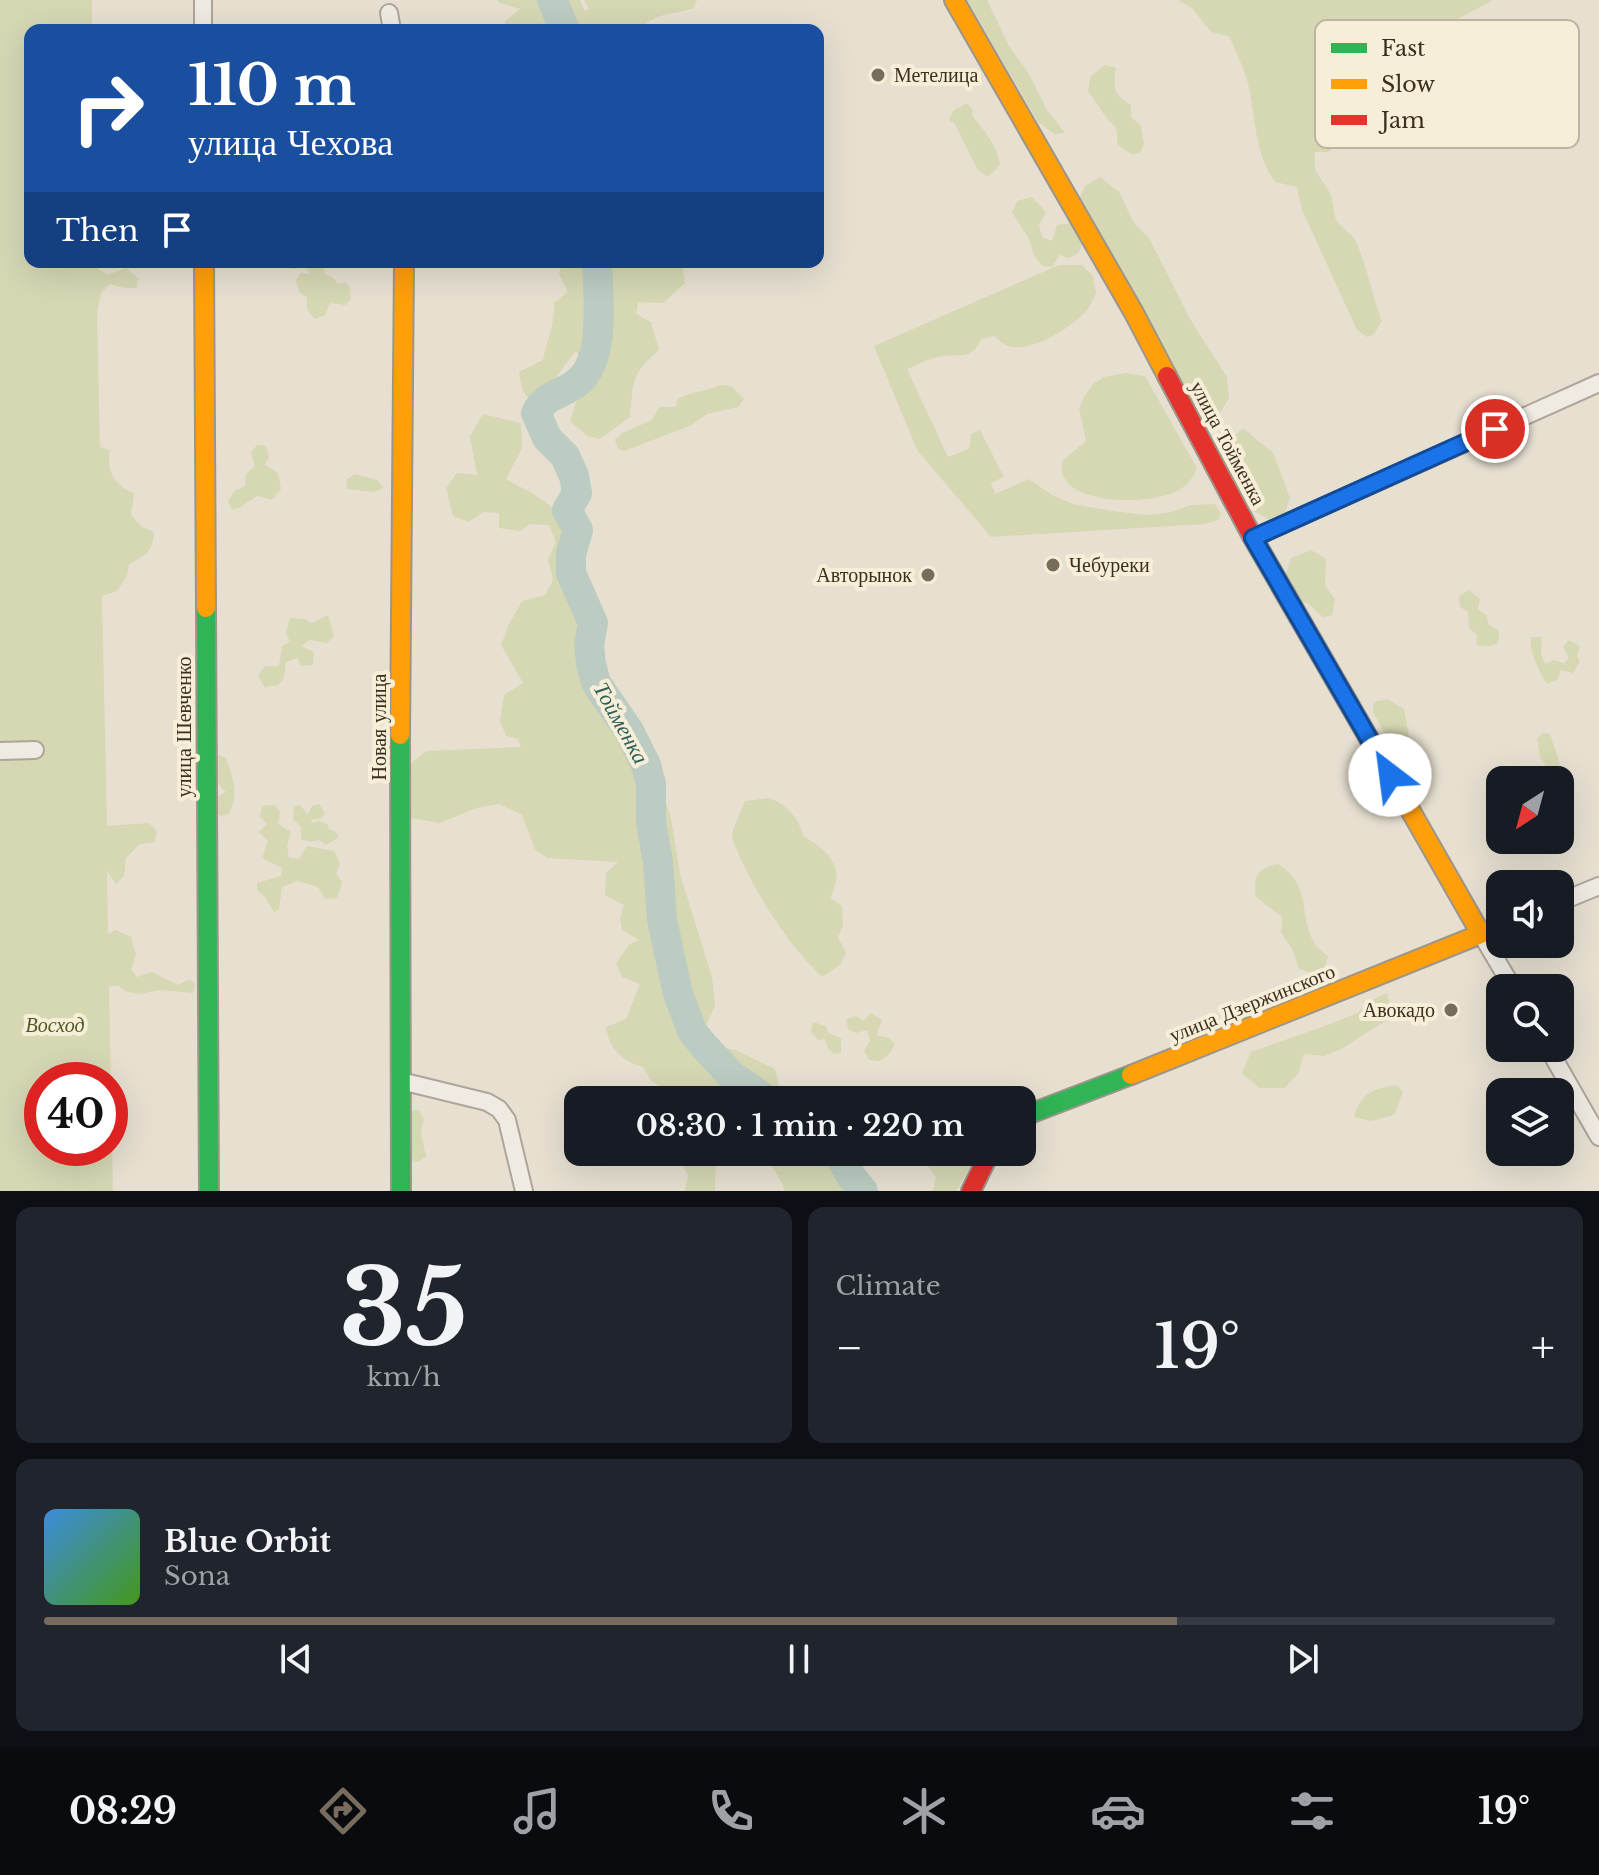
<!DOCTYPE html>
<meta charset="utf-8">
<style>
:root{--surface:#171b24;--page:#20242c;--text:#f1f3f6;--muted:#9ea1a6;--line:#363941;--accent:#786c5e}
body{margin:0;font-family:"Libre Baskerville",serif;background:var(--page);color:var(--text);height:100vh;display:flex;flex-direction:column;font-size:30px;white-space:nowrap}
*{box-sizing:border-box;margin:0}
p{font-size:26px;color:var(--muted)}
.icon{flex:none;width:44px;height:44px;fill:none;stroke:currentColor;stroke-width:2;stroke-linecap:round;stroke-linejoin:round}
.map{position:relative;height:1191px;overflow:hidden}
.side{display:flex;flex-direction:column;gap:16px;padding:16px;background:#0d0f14;flex:1}
.side>*{flex:none}
.guide{position:absolute;left:24px;top:24px;width:800px;height:244px;border-radius:16px;box-shadow:0 8px 32px #0002;background:#1a4fa0;color:#fff;overflow:hidden}
.needle{width:52px;rotate:216deg}
.tools{position:absolute;left:1486px;top:766px;display:grid;gap:16px}
.tools a{display:grid;place-items:center;width:88px;height:88px;border-radius:16px;background:var(--surface);box-shadow:0 8px 32px #0002;font-size:40px}
.speed{position:absolute;left:24px;top:1062px;display:flex;gap:16px;font-size:40px;font-weight:700;text-align:center}
.speed>*{display:grid;place-content:center;width:104px;height:104px;border-radius:50%;background:var(--surface);box-shadow:0 8px 32px #0002;line-height:1}
.speed .limit{border:12px solid #d22;background:#fff;color:#111}
.pin{position:absolute;display:grid;place-items:center;width:68px;height:68px;color:#fff;margin:-34px;border:4px solid #fff;border-radius:50%;box-shadow:0 2px 8px #0007}
.me{position:absolute;width:88px;margin:-44px;rotate:330deg;stroke-linejoin:round;filter:drop-shadow(0 0 6px #0008)}
.turn{display:flex;align-items:center;gap:28px;height:168px;padding:0 32px;font-size:36px}
.turn .icon{width:104px;height:104px;stroke-width:2.5}
.turn b{display:block;font-size:56px;line-height:68px}
.then{display:flex;align-items:center;height:76px;padding:0 32px;background:#0003;gap:16px;font-size:30px}
.big{font-size:60px;font-weight:600;line-height:1.1}
.side .widget{flex:1;display:flex;flex-direction:column;justify-content:center;gap:12px;min-width:0;padding:0 28px;border-radius:16px;background:var(--page)}
.side .dial{align-items:center;gap:0}
.dial b{font-size:104px;line-height:1}
.song{display:flex;align-items:center;gap:24px}
.cover{width:96px;height:96px;border-radius:12px;background:linear-gradient(135deg,hsl(210 70% 55%),hsl(100 70% 35%))}
.played{height:8px;border-radius:4px;background:linear-gradient(90deg,var(--accent) 75%,var(--line) 75%)}
.keys{display:flex;justify-content:space-around;direction:ltr}
.heat{display:flex;justify-content:space-between;align-items:center;font-size:44px;direction:ltr}
.side .tiles{flex:1;display:grid;gap:16px;grid-template-columns:1fr 1fr}
.widget:last-child{grid-column:span 2}
.trip{position:absolute;left:564px;top:1086px;width:472px;height:80px;border-radius:16px;background:var(--surface);box-shadow:0 8px 32px #0002;font-weight:600;line-height:80px;text-align:center}
.dock{display:flex;height:128px;justify-content:space-around;align-items:center;background:#090b0e;color:var(--muted)}
.dock .icon{width:56px;height:56px}
.dock .active{color:var(--accent)}
.dock b{font-size:36px;color:var(--text)}
.map>svg:first-child{display:block}
.green{fill:#d6d7b3;fill-rule:evenodd}
.lines{fill:none;stroke-linecap:round;stroke-linejoin:round}
.river{stroke:#bcccc2;stroke-width:30}
.street-casing{stroke:#ada599;stroke-width:20}
.fast-casing{stroke:#9c958a;stroke-width:22}
.slow-casing{stroke:#9c958a;stroke-width:22}
.jam-casing{stroke:#9c958a;stroke-width:22}
.street{stroke:#efebe3;stroke-width:16}
.fast{stroke:#30b455;stroke-width:18}
.slow{stroke:#ff9f0a;stroke-width:18}
.jam{stroke:#e5322d;stroke-width:18}
.route-casing{stroke:#114b97;stroke-width:20}
.route{stroke:#1a73e8;stroke-width:14}
.poi-dot{fill:#786c5e;stroke:#f7eed8;stroke-width:3}
.labels{text-anchor:middle;dominant-baseline:central;stroke-width:8;stroke-linejoin:round;paint-order:stroke}
.poi-label{font-size:20px;fill:#3d2e20;stroke:#f7eed8;text-anchor:start}
.street-label{font-size:20px;fill:#3d2e20;stroke:#f7eed8}
.park-label{font-size:20px;font-style:italic;fill:#4d5a26;stroke:#f7eed8}
.water-label{font-size:22px;font-style:italic;fill:#2f5d5a;stroke:#f7eed8}
.key{fill:#f7eed8;stroke:#bfb4a1;stroke-width:2}
.key-label{font-size:22px;fill:#3d2e20}
</style>
<div class="map">
<svg width="1599" height="1191" viewBox="0 0 1599 1191">
<rect width="100%" height="100%" fill="#e7e0d1"/>
<g class="green">
<path d="M0 0H92V30H30V262H97L98 269 107 275 126 268 138 278 137 288H124L110 284 101 293 97 313 100 447 110 450C106 472 114 484 134 494L131 515 142 527 154 532C153 552 146 555 129 564L127 576 117 591 102 596 107 826 149 823 157 831 155 842 140 844 126 858 124 876 116 884 107 871 108 934 115 930 131 937 136 955 131 970 137 977 152 972 178 985 190 979 195 984 193 993 159 990 140 994 127 992 118 986H109L113 1191H0ZM42 1080H110V1148H42Z"/>
<path d="M497 0H580L585 11 589 9 584 0H697L694 8C671 16 657 11 639 30H586L583 25 580 30H505V21L520 9 500 3Z"/>
<polygon points="967,0 987,0 1009,46 1029,74 1047,110 1065,133 1054,134 1038,122"/>
<path d="M1178 0H1493L1419 40 1384 43 1362 127 1328 152H1315C1311 177 1325 178 1331 196 1334 204 1333 214 1337 221 1342 229 1353 234 1357 244 1368 269 1372 296 1382 321L1373 335 1367 337 1357 330 1302 210 1297 187 1275 182C1254 152 1256 119 1248 84 1244 68 1236 52 1229 36L1211 32 1192 8Z"/>
<path d="M1105 65 1116 68C1113 86 1113 95 1131 105V117L1141 126 1144 144 1140 153 1131 154 1118 145 1116 127C1104 118 1099 104 1088 92L1090 77Z"/>
<path d="M967 103 973 110 972 116C985 131 997 145 1000 165L988 177 977 169 955 124 949 120 954 110Z"/>
<polygon points="1100,177 1119,192 1134,223 1149,238 1190,319 1227,377 1229,398 1218,416 1203,416 1184,390 1077,204 1085,186"/>
<path d="M1032 197 1046 212 1039 225 1042 237 1052 241 1057 225 1072 223 1083 236C1081 249 1081 255 1067 258L1060 254 1052 267 1043 266 1034 256 1029 238 1012 213 1017 201Z"/>
<polygon points="279,262 323,262 325,275 331,276 338,284 345,282 350,287 351,299 345,305 330,303 325,315 315,319 307,310 307,297 299,292 296,280 301,273 310,274 305,267 292,269 284,264 281,267"/>
<path d="M562 262H682L685 283 663 303 638 302 636 314 651 322 659 350C630 375 634 380 630 417L600 439 587 436 570 421C573 412 575 404 579 395 587 377 599 362 575 352L546 391 530 401 522 389 519 372 543 360C547 340 555 324 554 303L568 292 559 274Z"/>
<path d="M1059 265H1082L1093 276 1096 293C1093 299 1091 305 1087 310 1073 327 1026 357 1004 344 1000 342 998 339 995 336L981 339C971 363 955 352 937 357 927 359 917 365 907 369L948 457 969 449 971 434 980 430 1004 477 991 483 995 494 1029 479 1052 495 1073 504 1112 511 1146 515 1171 512 1191 505 1215 504 1221 514 1218 520 1204 524 991 537 917 450 874 346Z"/>
<path d="M1126 373 1145 376 1197 468C1194 476 1189 483 1182 488 1158 505 1081 506 1065 479 1061 473 1062 468 1062 461L1086 441 1079 408 1084 397 1093 384 1104 377Z"/>
<path d="M720 385 731 386 744 399 738 407 707 414 690 426 624 451 618 449 615 440 622 433 652 420 659 407H675L679 398C694 391 704 392 720 385Z"/>
<path d="M483 414 521 423 522 448 506 479C527 491 563 506 569 532 572 547 574 562 578 578L569 593 581 611 587 634 581 660 629 763 644 789 663 795 671 818 680 874 712 977 715 1006 703 1032 705 1040 712 1046 736 1050 775 1069 782 1100H682L651 1081 643 1067C622 1061 609 1049 606 1027L626 1019 640 984 622 977 616 963 630 944 639 940 622 930 620 918 624 905 605 895 606 873 618 862 548 858 535 850 522 815 499 804 477 808 439 823 411 818 409 765 426 751 521 747 518 739 506 736 500 721 504 695 523 683 501 645 509 624 522 601 545 595 553 580 548 559 556 542 549 525 530 524 520 531 499 528V513L483 512 469 522 453 516 446 488 457 473 477 475 470 436Z"/>
<polygon points="1243,428 1273,453 1290,498 1284,515 1268,519 1252,510 1223,456 1226,444"/>
<polygon points="257,445 266,446 269,457 265,465 278,473 281,489 272,500 257,496 239,508 232,510 228,501 234,491 245,486 246,474 255,466 251,452"/>
<polygon points="355,474 377,480 384,488 373,492 346,489 347,479"/>
<polygon points="1311,550 1326,559 1325,586 1335,599 1332,616 1323,617 1309,604 1301,601 1286,574 1291,558"/>
<path d="M1469 590 1480 599 1478 609 1486 615 1489 625 1499 631 1498 643C1491 647 1484 648 1476 644L1477 635 1469 628 1468 612 1460 607 1459 596Z"/>
<polygon points="328,615 334,636 327,643 310,640 301,646 314,652 313,665 301,666 297,658 286,662 284,678 278,685 264,687 258,675 265,666 279,666 282,646 290,642 286,633 290,618 305,619 311,623"/>
<path d="M1531 637H1542L1541 653 1545 664 1554 660 1564 663 1569 658 1563 647 1569 640 1580 646 1577 656 1580 661 1573 673 1561 670 1557 680 1547 684C1539 671 1529 652 1531 637Z"/>
<polygon points="1387,699 1404,709 1410,742 1407,752 1394,749 1373,712 1374,702"/>
<polygon points="1543,733 1550,734 1568,788 1564,801 1560,802 1560,780 1545,780 1548,777 1543,771 1545,764 1540,757 1537,738"/>
<path d="M218 755 225 757C233 775 239 795 229 814L220 816 214 807 215 798 226 792C213 781 216 771 218 755Z"/>
<path d="M769 798C786 804 800 819 803 836 830 851 846 868 830 898L842 906 843 925 838 937 846 953 840 965 822 977C786 943 749 884 732 838L733 830 745 801Z"/>
<polygon points="319,804 325,813 320,819 312,819 311,823 319,821 327,824 329,829 336,832 339,837 326,845 319,840 310,842 301,839 301,827 293,819 294,806 300,805 308,815 312,806"/>
<polygon points="274,805 280,811 278,824 291,832 287,845 289,858 299,859 307,846 334,851 340,864 336,874 342,882 337,898 325,899 318,887 298,881 282,887 279,910 274,912 265,897 257,890 257,883 281,876 282,868 262,858 268,841 259,832 267,824 260,817 262,806"/>
<path d="M1278 864C1319 889 1291 931 1328 956L1324 970 1312 973 1299 969 1292 948 1281 933 1282 917 1256 897C1253 876 1257 868 1278 864Z"/>
<polygon points="1387,993 1393,1016 1343,1048 1324,1056 1304,1054 1299,1072 1285,1088 1259,1088 1242,1073 1251,1052 1325,1026 1357,1013 1368,1002"/>
<polygon points="871,1013 882,1020 876,1035 889,1038 895,1044 890,1053 880,1061 869,1060 864,1051 870,1041 867,1030 856,1033 848,1029 846,1019 856,1016 864,1021"/>
<polygon points="813,1022 826,1026 828,1033 841,1038 841,1053 835,1054 828,1049 825,1039 818,1040 811,1032"/>
<path d="M1397 1085 1403 1092 1394 1115 1371 1121 1354 1117C1361 1093 1373 1088 1397 1085Z"/>
<polygon points="410,1110 419,1110 424,1119 421,1133 426,1157 418,1162 407,1158"/>
<polygon points="690,1152 712,1152 716,1161 715,1191 685,1191 688,1175 682,1164"/>
<path d="M750 1152H837L841 1164 862 1191H785C777 1172 770 1159 750 1152Z"/>
<polygon points="925,1152 979,1152 956,1191 933,1191 936,1177 923,1160"/>
</g>
<g class="lines">
<g class="river">
<polyline points="552,0 565,30"/>
<path d="M597 262C598 296 606 357 579 381 562 396 547 392 536 413L547 438 565 456 574 476 577 493 567 510 578 530 571 554V573L593 623 589 645 591 664 596 683 629 731 646 765 651 784V823L658 862 662 920 678 994 692 1031 704 1046 731 1075 767 1100"/>
<polyline points="838,1152 851,1176 863,1191"/>
</g>
<defs>
<g id="street">
<polyline points="203,0 203,30"/>
<polyline points="389,13 392,30"/>
<polyline points="1253,538 1599,383"/>
<polyline points="0,751 35,750"/>
<polyline points="1560,902 1599,886"/>
<polyline points="1500,927 1481,934 1513,988"/>
<polyline points="1548,1048 1599,1137"/>
<polyline points="401,1081 487,1102 499,1109 507,1120 524,1191"/>
</g>
<g id="fast">
<polyline points="206,608 209,1191"/>
<polyline points="400,735 401,1191"/>
<polyline points="1022,1121 1032,1113 1131,1075"/>
</g>
<g id="slow">
<polyline points="954,0 1134,313 1167,376"/>
<polyline points="204,262 206,608"/>
<polyline points="400,735 404,262"/>
<polyline points="1131,1075 1481,934 1401,794"/>
</g>
<g id="jam">
<polyline points="1167,376 1253,538 1401,794"/>
<polyline points="971,1191 990,1152"/>
</g>
</defs>
<use href="#street" class="street-casing"/>
<use href="#fast" class="fast-casing"/>
<use href="#slow" class="slow-casing"/>
<use href="#jam" class="jam-casing"/>
<use href="#street" class="street"/>
<use href="#fast" class="fast"/>
<use href="#slow" class="slow"/>
<use href="#jam" class="jam"/>
</g>
<g class="lines">
<defs>
<polyline id="route" points="1390,775 1253,538 1495,429"/>
</defs>
<use href="#route" class="route-casing"/>
<use href="#route" class="route"/>
</g>
<g class="poi-dot">
<circle cx="878" cy="75" r="8"/>
<circle cx="1053" cy="565" r="8"/>
<circle cx="928" cy="575" r="8"/>
<circle cx="1451" cy="1010" r="8"/>
</g>
<g class="labels">
<g class="poi-label">
<text x="894" y="75">Метелица</text>
<text x="1069" y="565">Чебуреки</text>
<text x="912" y="575" text-anchor="end">Авторынок</text>
<text x="1435" y="1010" text-anchor="end">Авокадо</text>
</g>
<g class="street-label">
<text transform="translate(1228 443) rotate(62)">улица Тойменка</text>
<text transform="translate(184 727) rotate(-90)">улица Шевченко</text>
<text transform="translate(379 727) rotate(-90)">Новая улица</text>
<text transform="translate(1252 1003) rotate(-22)">улица Дзержинского</text>
</g>
<g class="park-label">
<text x="55" y="1025">Восход</text>
</g>
<g class="water-label">
<text transform="translate(621 723) rotate(61)">Тойменка</text>
</g>
</g>
<rect x="1315" y="20" width="264" height="128" rx="12" class="key"/>
<rect x="1331" y="43" width="36" height="10" fill="#30b455"/>
<rect x="1331" y="79" width="36" height="10" fill="#ff9f0a"/>
<rect x="1331" y="115" width="36" height="10" fill="#e5322d"/>
<g class="key-label">
<text x="1381" y="56">Fast</text>
<text x="1381" y="92">Slow</text>
<text x="1381" y="128">Jam</text>
</g>
</svg>
<div class="tools">
<a><svg class="needle" viewBox="-14 -14 28 28"><path d="M0-13l5 13h-10z" fill="#e53935"/><path d="M0 13l5-13h-10z" fill="#9ea1a6"/></svg></a>
<a><svg class="icon" aria-label="sound" viewBox="0 0 24 24"><path d="M4 9h4l5-4v14l-5-4H4zM17 9q2 3 0 6"/></svg></a>
<a><svg class="icon" aria-label="search" viewBox="0 0 24 24"><circle cx="10" cy="10" r="6"/><path d="M15 15l6 6"/></svg></a>
<a><svg class="icon" aria-label="layers" viewBox="0 0 24 24"><path d="M12 4l9 5-9 5-9-5zM3 14l9 5 9-5"/></svg></a>
</div>
<div class="speed"><div class="limit">40</div></div>
<div class="pin" style="left:1495px;top:429px;background:#d93025"><svg class="icon" aria-label="arrive" viewBox="0 0 24 24"><path d="M6 21V4h12l-3 4 3 4H6"/></svg></div>
<svg class="me" style="left:1390px;top:775px" viewBox="-20 -20 40 40"><circle r="19" fill="#fff"/><path d="M0-13L10 11 0 6-10 11z" fill="#1a73e8"/></svg>
<div class="trip">08:30 · 1 min · 220 m</div>
<div class="guide">
<div class="turn"><svg class="icon" aria-label="right" viewBox="0 0 24 24"><path d="M7 20v-9h11M14 6l5 5-5 5"/></svg><div><b>110 m</b>улица Чехова</div></div>
<div class="then">Then<svg class="icon" aria-label="arrive" viewBox="0 0 24 24"><path d="M6 21V4h12l-3 4 3 4H6"/></svg></div>
</div>
</div>
<section class="side">
<div class="tiles">
<div class="widget dial"><b>35</b><p>km/h</p></div>
<div class="widget"><p>Climate</p>
<div class="heat"><a>−</a><b class="big">19°</b><a>+</a></div>
</div>
<div class="widget">
<div class="song"><i class="cover"></i><div><b>Blue Orbit</b><p>Sona</p></div></div>
<div class="played"></div>
<div class="keys"><svg class="icon" aria-label="previous" viewBox="0 0 24 24"><path d="M18 5L8 12l10 7zM5 5v14"/></svg><svg class="icon" aria-label="pause" viewBox="0 0 24 24"><path d="M8 5v14M16 5v14"/></svg><svg class="icon" aria-label="next" viewBox="0 0 24 24"><path d="M6 5l10 7-10 7zM19 5v14"/></svg></div>
</div>
</div>
</section>
<nav class="dock">
<b>08:29</b>
<svg class="icon active" aria-label="directions" viewBox="0 0 24 24"><path d="M12 3l9 9-9 9-9-9zM9 14v-3h6M13 9l2 2-2 2"/></svg>
<svg class="icon" aria-label="music" viewBox="0 0 24 24"><path d="M9 18V5l10-2v13"/><circle cx="6" cy="18" r="3"/><circle cx="16" cy="16" r="3"/></svg>
<svg class="icon" aria-label="phone" viewBox="0 0 24 24"><path d="M5 4h4l2 5-3 2q2 4 5 5l2-3 5 2v4C11 20 4 13 5 4z"/></svg>
<svg class="icon" aria-label="climate" viewBox="0 0 24 24"><path d="M12 3v18M4 7l16 10M4 17L20 7"/></svg>
<svg class="icon" aria-label="car" viewBox="0 0 24 24"><path d="M5 17H2v-5l4-1 3-4h7l3 4 3 1v5h-3M9 17h6M6 11h13"/><circle cx="7" cy="17" r="2"/><circle cx="17" cy="17" r="2"/></svg>
<svg class="icon" aria-label="filters" viewBox="0 0 24 24"><path d="M4 7h16M4 17h16"/><circle cx="9" cy="7" r="2"/><circle cx="15" cy="17" r="2"/></svg>
<b>19°</b>
</nav>
